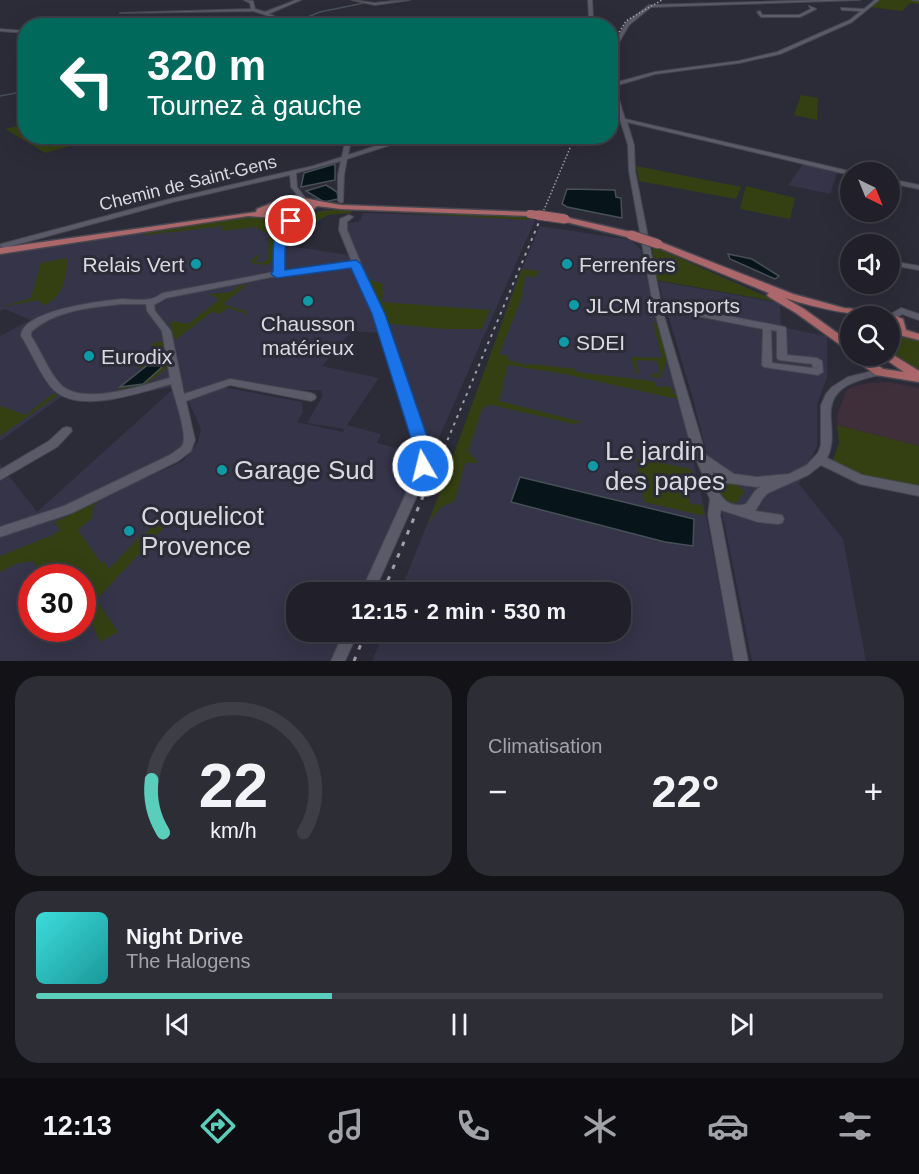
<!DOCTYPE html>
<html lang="fr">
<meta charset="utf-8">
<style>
:root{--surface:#21202a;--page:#2d2d36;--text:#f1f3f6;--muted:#a2a3a8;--line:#3e3e47;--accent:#5bcebb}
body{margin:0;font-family:Helvetica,sans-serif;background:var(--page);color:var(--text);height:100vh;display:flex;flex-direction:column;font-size:22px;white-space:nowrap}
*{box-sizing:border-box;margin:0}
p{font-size:20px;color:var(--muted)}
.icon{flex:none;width:33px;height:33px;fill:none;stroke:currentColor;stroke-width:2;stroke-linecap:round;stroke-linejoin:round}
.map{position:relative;height:661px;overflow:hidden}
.details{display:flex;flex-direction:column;gap:15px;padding:15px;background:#121217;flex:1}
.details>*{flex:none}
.guide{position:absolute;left:18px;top:18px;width:600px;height:126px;border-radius:24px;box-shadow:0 6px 24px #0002,0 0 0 2px var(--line);background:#00695c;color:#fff;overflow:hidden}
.needle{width:39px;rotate:137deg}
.buttons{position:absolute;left:840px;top:162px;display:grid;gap:12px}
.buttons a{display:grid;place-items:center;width:60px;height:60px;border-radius:50%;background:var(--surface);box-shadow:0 6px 24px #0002,0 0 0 2px var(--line);font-size:30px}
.speed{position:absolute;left:18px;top:564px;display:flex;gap:12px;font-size:30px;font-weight:700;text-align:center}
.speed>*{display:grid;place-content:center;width:78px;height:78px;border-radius:50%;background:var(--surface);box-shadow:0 6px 24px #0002,0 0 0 2px var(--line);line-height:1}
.speed .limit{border:9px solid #d22;background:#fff;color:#111}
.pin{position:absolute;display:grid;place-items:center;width:51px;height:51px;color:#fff;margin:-26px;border:3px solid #fff;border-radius:50%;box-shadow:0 2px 6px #0007}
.me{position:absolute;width:66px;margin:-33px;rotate:352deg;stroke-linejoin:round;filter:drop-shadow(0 0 4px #0008)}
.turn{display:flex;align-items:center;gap:21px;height:126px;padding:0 30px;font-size:27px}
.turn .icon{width:78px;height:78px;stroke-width:2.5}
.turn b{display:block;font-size:42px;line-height:51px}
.big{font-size:45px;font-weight:700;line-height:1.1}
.details .tile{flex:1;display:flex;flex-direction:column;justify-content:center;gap:9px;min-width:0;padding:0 21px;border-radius:24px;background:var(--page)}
.details .dial{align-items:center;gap:0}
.dial svg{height:156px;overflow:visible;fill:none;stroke:var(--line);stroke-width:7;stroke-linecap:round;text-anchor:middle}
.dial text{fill:var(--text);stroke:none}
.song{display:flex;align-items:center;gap:18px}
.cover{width:72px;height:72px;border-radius:9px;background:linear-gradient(135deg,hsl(180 70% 55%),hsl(180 70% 35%))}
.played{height:6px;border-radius:3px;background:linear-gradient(90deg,var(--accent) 35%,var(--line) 35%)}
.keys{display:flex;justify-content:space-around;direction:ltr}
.heat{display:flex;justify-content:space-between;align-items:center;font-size:33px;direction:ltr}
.details .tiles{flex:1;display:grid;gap:15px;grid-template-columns:1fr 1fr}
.tile:last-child{grid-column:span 2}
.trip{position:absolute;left:286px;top:582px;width:345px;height:60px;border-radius:24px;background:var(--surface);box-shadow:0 6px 24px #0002,0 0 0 2px var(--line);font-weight:700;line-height:60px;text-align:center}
.tab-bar{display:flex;height:96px;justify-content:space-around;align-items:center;background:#0d0d11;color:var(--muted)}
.tab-bar .icon{width:42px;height:42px}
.tab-bar .selected{color:var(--accent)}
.tab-bar b{font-size:27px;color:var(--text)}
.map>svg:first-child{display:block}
.commercial{fill:#3e2f3a}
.built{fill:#353448;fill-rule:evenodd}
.green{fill:#354012}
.water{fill:#07151a;stroke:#465056;stroke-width:1.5}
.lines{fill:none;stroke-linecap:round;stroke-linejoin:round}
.stream{stroke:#465056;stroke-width:1.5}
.minor-casing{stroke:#474751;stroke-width:2}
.major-casing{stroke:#474751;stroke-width:3}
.minor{fill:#5a5a69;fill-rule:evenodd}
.major{fill:#ab6769;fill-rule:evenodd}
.rail-far2{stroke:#9e9da8;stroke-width:1.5;stroke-dasharray:1.5 2;stroke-linecap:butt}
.rail-far1{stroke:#9e9da8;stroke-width:2;stroke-dasharray:3 5;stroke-linecap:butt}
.rail{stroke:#9e9da8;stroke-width:3;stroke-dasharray:4.5 8;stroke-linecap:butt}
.major-bridge-far1-casing{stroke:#474751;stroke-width:9;stroke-linecap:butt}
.major-bridge-casing{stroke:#474751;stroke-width:11;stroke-linecap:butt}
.major-bridge-far1{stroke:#ab6769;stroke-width:8}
.major-bridge{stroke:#ab6769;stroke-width:9}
.route{fill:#1a73e8;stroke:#114b97;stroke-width:1.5}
.culture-dot{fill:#0f9aa8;stroke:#2c2b38;stroke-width:2}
.labels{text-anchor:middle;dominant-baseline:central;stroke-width:6;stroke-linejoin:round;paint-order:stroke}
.far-street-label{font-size:18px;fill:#d8d8e1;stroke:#2c2b38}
.poi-label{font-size:21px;fill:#d8d8e1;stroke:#2c2b38;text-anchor:start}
.near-poi-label{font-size:26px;fill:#d8d8e1;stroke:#2c2b38;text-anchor:start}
</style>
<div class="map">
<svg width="919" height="661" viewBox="0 0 919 661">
<rect width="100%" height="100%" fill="#2c2b38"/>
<polygon class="commercial" points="889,382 919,388 919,446 838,425 837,416 846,391 853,386 869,383"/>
<g class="built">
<polygon points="804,163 838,171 830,194 788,185"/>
<path d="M354 209 351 212 328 214 281 243 282 245 350 255 380 333 352 331 322 366 379 378 347 425 381 434 377 443 423 455 362 592H297V632H344L332 661H0V464L37 512 173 389 187 440 146 478 183 461 198 442 201 429 188 400 223 387 302 402 303 412 297 422 343 432 344 429 307 423 323 395 321 390H296L233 380 177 396 173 387 90 402 61 397 0 441V336L30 320 5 309 0 311V254L256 215 273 216 278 219 279 230 300 217 323 210ZM32 578 83 577 82 628H32Z"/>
<polygon points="363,213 536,218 430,458 344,224 360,221"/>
<polygon points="540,226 631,240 641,250 654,314 675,383 707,520 733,661 372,661 384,632 621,632 621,592 400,592 456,452 515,285"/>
<polygon points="658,281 780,303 781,327 827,336 827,378 817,404 817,446 799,484 843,539 866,661 752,661 725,526 693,399"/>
</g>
<g class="green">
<polygon points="879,0 919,0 919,4 910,3 902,11 870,7"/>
<polygon points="801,95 818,98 817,120 794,115"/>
<polygon points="25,124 26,136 102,137 45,153 5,129"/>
<polygon points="636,166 741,187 736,199 639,181"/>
<polygon points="746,186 795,198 790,219 740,209"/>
<path d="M352 209V213L328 215 285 240C285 210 331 210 352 209Z"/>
<polygon points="354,210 516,215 535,217 526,220"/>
<polygon points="264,215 278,221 274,260 267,265 251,263 251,260 260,254 256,262 262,263 268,259 269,234 255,227 223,231 221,228 226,226 145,235 144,232"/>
<polygon points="652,246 779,302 656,280"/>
<path d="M67 258C67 278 63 298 43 306L39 300 0 307 31 298 41 263Z"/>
<path d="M522 269 539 271 536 277 525 276 521 300 499 354 508 356V360L527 365 530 364 576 369 577 372C604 376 629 377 655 382L657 387 668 386 674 391 672 393 677 394V399L565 374 508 365 499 401 582 422 574 424 492 405 483 407 468 451 478 463H465L455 501 441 507 428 524Z"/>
<polygon points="366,279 383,284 382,302 490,310 482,329 443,329 383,323 384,315 371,284"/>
<polygon points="248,284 223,304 248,312 247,314 228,308 218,314 212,312 175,340 170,324 172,321 188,324 220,299 208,294 232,292 238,286"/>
<path d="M653 322H656C662 341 673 361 659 378L652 377 651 374H660L657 361 636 360 639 374 636 373 631 357 662 358Z"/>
<path d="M895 335 919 340V373C907 366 889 354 890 339Z"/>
<polygon points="163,341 168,367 148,383 117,390 143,369 134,366 157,348 150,344"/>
<polygon points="54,393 57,396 0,436 0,406 26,415"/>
<polygon points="837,425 919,446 919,487 856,474 833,460 839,443"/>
<polygon points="636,458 691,469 691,473 694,474 690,477 691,483 681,479 676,482 678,492 681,492 682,497 689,497 690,504 702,505 705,516 644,502"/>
<path d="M728 483 736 484 745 492 736 503C727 502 719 497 720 487Z"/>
<polygon points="99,501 93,507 92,518 78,530 101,563 104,561 109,569 141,535 144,536 150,528 147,527 158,518 169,522 98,598 90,590 118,632 100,642 84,606 90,603 83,588 82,578 77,577 72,568 65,572 52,569 42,573 33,561 16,564 0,572 0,556 53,535 60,530 55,522"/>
</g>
<g class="water">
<polygon points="335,164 335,180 301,187 304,173"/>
<polygon points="326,185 337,192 338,199 324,202 306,191"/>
<polygon points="567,189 615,190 616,197 621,198 622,218 567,207 562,204"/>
<polygon points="728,254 752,259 779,276 775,279 730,259"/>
<polygon points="159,356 161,368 143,384 120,387"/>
<polygon points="520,477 694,519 693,546 665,542 511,502"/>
</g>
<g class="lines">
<g class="stream">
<polyline points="912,0 919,1"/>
<polyline points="373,3 402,0"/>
<polyline points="285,26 320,12 364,3"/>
<polyline points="0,96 26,91"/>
</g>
<defs>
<g id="minor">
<polygon points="244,0 253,1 255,9 265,12 296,0 301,0 268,14 274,16 254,26 248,26 269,16 253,11 120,13 251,9 250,3"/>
<polygon points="352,0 375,3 410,0 375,5"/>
<polygon points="588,0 592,0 593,17 589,26 585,26 589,17"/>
<polygon points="822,0 860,0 651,7 629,25 610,58 610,52 626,23 649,5"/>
<path d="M875 0H879L852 22 780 54 739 63 655 74 615 86 625 119 853 172H850V175L627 122 634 145 635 171 661 303 785 327 786 329 787 355 817 358 822 361 823 372 818 375 764 367 762 365 763 329 662 309 706 455 734 474 757 477 789 474 807 465 818 453 821 445V405L826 394 832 387 848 377 880 369 885 372 883 374C856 381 827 385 831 421 832 435 833 446 827 458L862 475 919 486V496L860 484 821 465 808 475 768 493 763 498 755 511 782 515 784 519 782 523 778 524 758 522 721 510 720 515 748 661H734L708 515 710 499 706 490 708 487 692 450 653 305 629 171 628 145 610 88V84L655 72 739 61 777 52 850 20 861 11 842 10 841 8 864 9ZM771 330 777 331V358L779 360 812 364 813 368 772 363ZM712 471 720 476 715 478ZM728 483 757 487 761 486 755 491 746 504C733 508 723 502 718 490L719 486Z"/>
<polygon points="809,6 816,9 800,17 761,17 757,12 760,11 762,15 799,15 811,9"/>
<polygon points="0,29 26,31 26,33 0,31"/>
<polygon points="346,136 352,136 348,155 407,136 418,136 347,159 344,175 343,202 341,203 338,201 338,175 341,161 296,173 297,187 306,199 305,200 301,200 291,187 290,175 173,202 4,248 0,246 1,244 170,199 313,166 342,157"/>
<polygon points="890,179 919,185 919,189 890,183"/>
<path d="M298 214 302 216C297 221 290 224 287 230 279 243 286 258 282 271L352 262 339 230 340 219 349 215 353 217 347 222V230L382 314 431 454 424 480 374 592H361L412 480 419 454 374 314 354 266 277 276 166 298 154 305 155 311 171 331 184 394 230 379 311 393 315 395 316 397 315 399 311 401 230 385 186 401 195 440 191 451 178 461 72 513 0 537V527L64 506 170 455C174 452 179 449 182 446 189 437 174 396 171 384 141 392 82 414 55 391 41 378 32 352 21 336 22 310 102 301 122 299 131 299 142 301 150 299 154 299 159 295 163 293L274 272C282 248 265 229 298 214ZM123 304H146L147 311 162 331 170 378C143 385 82 407 60 384 48 371 41 351 31 336V332C55 310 92 307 123 304Z"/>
<polygon points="891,261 919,266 919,270 891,265 890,263"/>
<polygon points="901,308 919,314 919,320 902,314 895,319 890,319 890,316 888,316 889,315"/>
<polygon points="67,427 71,428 72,431 57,447 0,480 0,470 49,441 63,428"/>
<polygon points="344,632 358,632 345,661 331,661"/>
</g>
<g id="major">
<path d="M287 197C306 197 322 202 341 205L530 212 534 214 530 216 341 209 317 206 308 215 295 219 248 216 0 254V248L256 212 257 209ZM288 201 307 202 309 206C300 215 290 216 278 213L277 206Z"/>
<polygon points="562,217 565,217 631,232 635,235 631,238 562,221"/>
<path d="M658 241 793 294 844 308 874 311 880 310 903 319 906 330 919 334V340L895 334 890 335V329L896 327 895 323 890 321V316C853 316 820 309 785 298L804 309 850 342V350L846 349 796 313 769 297 767 295 769 293 655 246V242Z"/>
<polygon points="890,353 919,371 919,382 876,375 858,362 859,356 869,356 870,360 883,369 904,372 885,359 884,356 890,356"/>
</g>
</defs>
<use href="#minor" class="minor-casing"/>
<use href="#major" class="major-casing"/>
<use href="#minor" class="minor"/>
<use href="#major" class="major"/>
<g class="rail-far2">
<polyline points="610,47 626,21 662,0"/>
<polyline points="541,217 575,136"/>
</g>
<polyline class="rail-far1" points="432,477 542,215"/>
<g class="rail">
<polyline points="383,592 432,475"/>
<polyline points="354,661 366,632"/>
</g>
<defs>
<polyline id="major-bridge-far1" points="530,214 549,217"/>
<g id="major-bridge">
<polyline points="538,215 565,219"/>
<polyline points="631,235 658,244"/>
</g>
</defs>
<use href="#major-bridge-far1" class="major-bridge-far1-casing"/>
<use href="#major-bridge" class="major-bridge-casing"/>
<use href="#major-bridge-far1" class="major-bridge-far1"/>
<use href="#major-bridge" class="major-bridge"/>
</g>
<path class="route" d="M291 218 296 221C283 236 285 250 285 270L356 260 361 264 385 314 433 454 429 471H417L415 466 416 454 372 314 351 268 277 278 271 274 273 271C274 253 269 226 291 218Z"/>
<g class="culture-dot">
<circle cx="196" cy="264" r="6"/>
<circle cx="567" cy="264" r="6"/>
<circle cx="308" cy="301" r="6"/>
<circle cx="574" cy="305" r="6"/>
<circle cx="564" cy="342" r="6"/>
<circle cx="89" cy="356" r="6"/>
<circle cx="593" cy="466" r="6"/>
<circle cx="222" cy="470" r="6"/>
<circle cx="129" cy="531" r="6"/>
</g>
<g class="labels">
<g class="far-street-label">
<text transform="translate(188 183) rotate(-14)">Chemin de Saint-Gens</text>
</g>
<g class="poi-label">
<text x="184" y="264" text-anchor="end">Relais Vert</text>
<text x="579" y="264">Ferrenfers</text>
<text x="586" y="305">JLCM transports</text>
<text x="308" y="323" text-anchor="middle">Chausson<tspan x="308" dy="24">matérieux</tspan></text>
<text x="576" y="342">SDEI</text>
<text x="101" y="356">Eurodix</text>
</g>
<g class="near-poi-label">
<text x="605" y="451">Le jardin<tspan x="605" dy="30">des papes</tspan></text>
<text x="234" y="470">Garage Sud</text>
<text x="141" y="516">Coquelicot<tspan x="141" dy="30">Provence</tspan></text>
</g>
</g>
</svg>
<div class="buttons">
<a><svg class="needle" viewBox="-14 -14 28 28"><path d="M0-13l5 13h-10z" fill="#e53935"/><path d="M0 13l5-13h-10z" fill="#a2a3a8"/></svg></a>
<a><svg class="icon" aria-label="sound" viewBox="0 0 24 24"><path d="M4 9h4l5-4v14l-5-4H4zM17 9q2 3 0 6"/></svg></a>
<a><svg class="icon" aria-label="search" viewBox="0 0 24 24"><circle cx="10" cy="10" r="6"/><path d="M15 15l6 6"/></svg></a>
</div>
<div class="speed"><div class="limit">30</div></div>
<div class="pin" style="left:291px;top:221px;background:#d93025"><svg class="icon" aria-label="arrive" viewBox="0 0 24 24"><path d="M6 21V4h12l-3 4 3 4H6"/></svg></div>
<svg class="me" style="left:423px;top:466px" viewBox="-20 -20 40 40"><circle r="17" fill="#1a73e8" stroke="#fff" stroke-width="3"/><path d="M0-11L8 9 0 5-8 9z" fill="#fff"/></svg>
<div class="trip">12:15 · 2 min · 530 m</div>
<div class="guide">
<div class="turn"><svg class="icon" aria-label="left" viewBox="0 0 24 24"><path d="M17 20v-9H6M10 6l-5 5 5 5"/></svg><div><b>320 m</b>Tournez à gauche</div></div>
</div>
</div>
<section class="details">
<div class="tiles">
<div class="tile dial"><svg viewBox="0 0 100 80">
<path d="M14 69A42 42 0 1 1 86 69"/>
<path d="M14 69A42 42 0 0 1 8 42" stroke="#5bcebb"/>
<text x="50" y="56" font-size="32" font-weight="700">22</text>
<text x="50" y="72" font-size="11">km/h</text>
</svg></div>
<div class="tile"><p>Climatisation</p>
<div class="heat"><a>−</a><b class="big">22°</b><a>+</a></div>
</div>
<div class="tile">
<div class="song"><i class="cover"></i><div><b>Night Drive</b><p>The Halogens</p></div></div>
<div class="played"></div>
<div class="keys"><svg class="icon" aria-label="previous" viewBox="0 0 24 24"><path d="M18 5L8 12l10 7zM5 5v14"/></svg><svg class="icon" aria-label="pause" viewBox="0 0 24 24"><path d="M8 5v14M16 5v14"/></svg><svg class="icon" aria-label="next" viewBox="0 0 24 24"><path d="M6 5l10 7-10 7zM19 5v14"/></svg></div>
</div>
</div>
</section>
<nav class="tab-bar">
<b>12:13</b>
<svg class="icon selected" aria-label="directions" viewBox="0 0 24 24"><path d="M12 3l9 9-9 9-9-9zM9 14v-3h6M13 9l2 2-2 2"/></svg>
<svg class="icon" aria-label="music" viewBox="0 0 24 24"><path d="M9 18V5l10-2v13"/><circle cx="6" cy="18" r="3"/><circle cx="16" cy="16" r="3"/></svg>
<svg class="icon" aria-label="phone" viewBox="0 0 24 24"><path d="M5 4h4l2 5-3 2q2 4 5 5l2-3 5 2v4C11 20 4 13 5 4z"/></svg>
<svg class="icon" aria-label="climate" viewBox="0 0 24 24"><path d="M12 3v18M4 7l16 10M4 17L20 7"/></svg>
<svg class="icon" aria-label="car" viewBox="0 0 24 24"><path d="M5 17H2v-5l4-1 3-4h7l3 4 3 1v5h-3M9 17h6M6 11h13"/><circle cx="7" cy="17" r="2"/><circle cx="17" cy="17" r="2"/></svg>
<svg class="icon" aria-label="filters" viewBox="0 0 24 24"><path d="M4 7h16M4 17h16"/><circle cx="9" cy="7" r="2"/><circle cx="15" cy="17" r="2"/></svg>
</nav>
